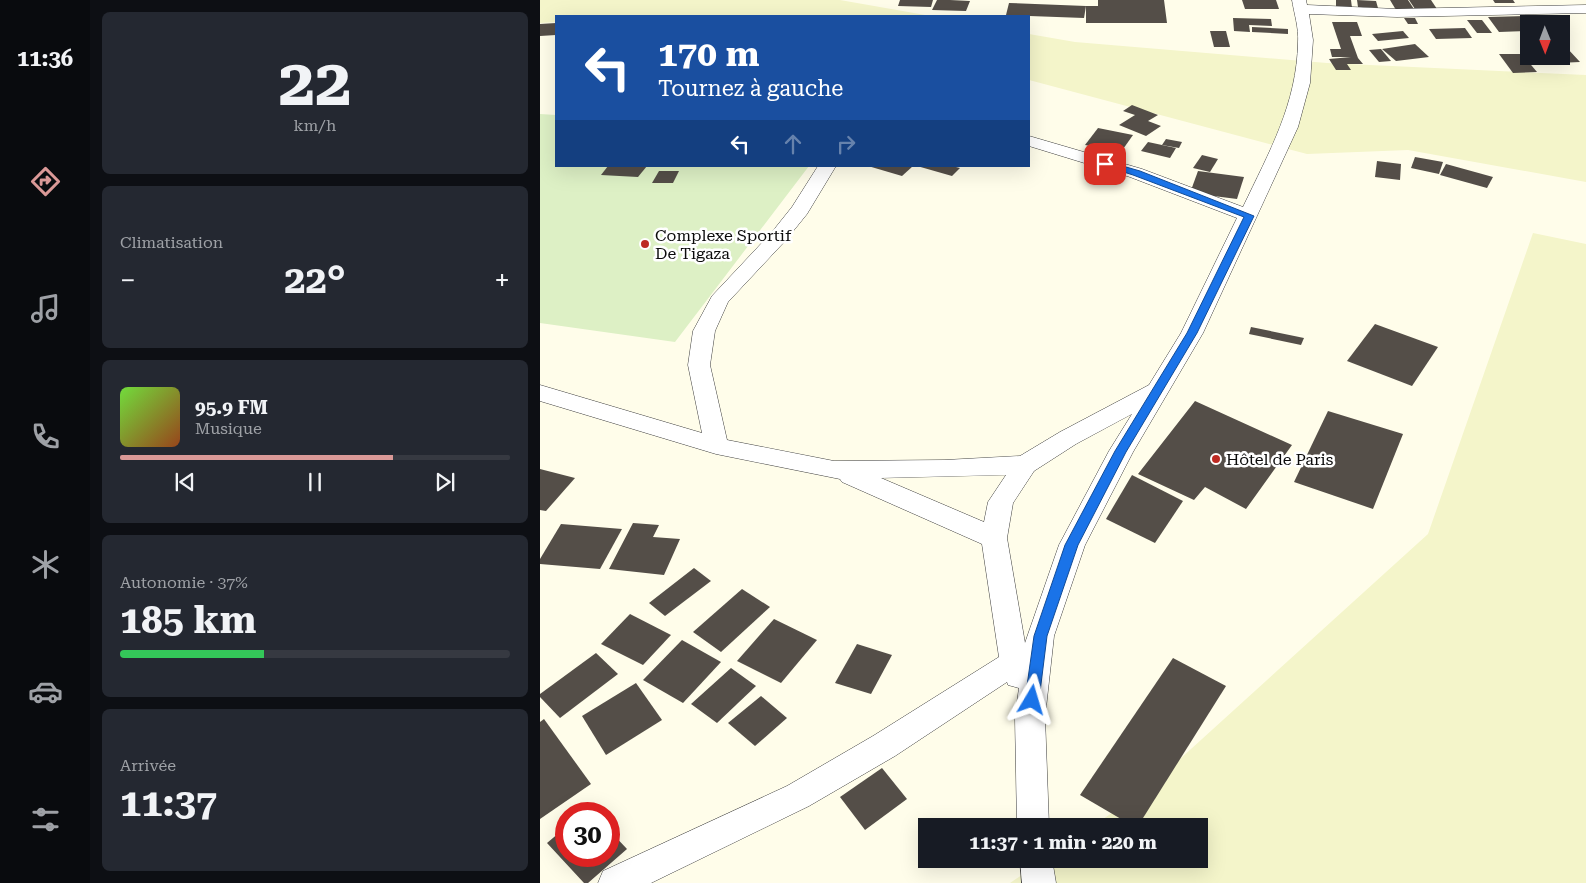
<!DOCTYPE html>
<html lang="fr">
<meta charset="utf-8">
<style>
:root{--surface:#171b24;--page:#242831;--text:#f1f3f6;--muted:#9ea1a6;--line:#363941;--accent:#da9997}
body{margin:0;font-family:"Roboto Serif",serif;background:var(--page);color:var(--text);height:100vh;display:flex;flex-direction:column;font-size:19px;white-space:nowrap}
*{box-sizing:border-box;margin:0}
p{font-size:16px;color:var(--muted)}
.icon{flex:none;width:28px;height:28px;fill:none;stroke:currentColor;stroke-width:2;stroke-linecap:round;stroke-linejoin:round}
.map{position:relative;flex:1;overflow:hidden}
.sheet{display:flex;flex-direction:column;gap:12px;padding:12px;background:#0d0f14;width:450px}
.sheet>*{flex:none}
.top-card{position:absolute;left:15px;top:15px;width:475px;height:152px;border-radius:0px;box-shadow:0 5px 20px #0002;background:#1a4fa0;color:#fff;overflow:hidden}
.needle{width:32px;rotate:179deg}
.fabs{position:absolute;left:980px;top:15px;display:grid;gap:10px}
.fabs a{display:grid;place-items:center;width:50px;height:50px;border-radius:0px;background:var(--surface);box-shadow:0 5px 20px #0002;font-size:25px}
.speed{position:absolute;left:15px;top:802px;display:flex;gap:10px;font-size:25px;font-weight:700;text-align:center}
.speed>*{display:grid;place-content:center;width:65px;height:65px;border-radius:50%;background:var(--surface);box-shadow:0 5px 20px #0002;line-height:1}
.speed .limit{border:8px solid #d22;background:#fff;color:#111}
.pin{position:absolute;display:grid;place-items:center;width:42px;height:42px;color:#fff;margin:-21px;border-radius:10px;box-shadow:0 2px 8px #0006}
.me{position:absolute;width:55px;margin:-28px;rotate:7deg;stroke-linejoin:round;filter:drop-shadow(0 0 4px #0008)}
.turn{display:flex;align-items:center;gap:18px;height:105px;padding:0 20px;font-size:22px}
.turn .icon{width:65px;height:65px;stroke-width:2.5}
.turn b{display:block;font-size:35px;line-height:42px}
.lanes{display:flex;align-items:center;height:48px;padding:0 20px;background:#0003;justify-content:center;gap:25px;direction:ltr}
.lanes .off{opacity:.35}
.big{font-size:38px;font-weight:700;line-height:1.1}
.sheet .card{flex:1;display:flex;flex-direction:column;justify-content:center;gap:8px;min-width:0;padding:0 18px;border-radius:8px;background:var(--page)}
.sheet .dial{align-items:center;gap:0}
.dial b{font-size:65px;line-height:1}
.song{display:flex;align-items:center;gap:15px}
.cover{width:60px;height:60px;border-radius:8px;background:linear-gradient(135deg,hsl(100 70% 55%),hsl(20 70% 35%))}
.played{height:5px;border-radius:2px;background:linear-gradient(90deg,var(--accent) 70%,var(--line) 70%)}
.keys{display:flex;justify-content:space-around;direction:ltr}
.heat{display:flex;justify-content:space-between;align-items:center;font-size:28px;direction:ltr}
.charge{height:8px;border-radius:4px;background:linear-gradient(90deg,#34c759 37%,var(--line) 0)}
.trip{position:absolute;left:378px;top:818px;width:290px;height:50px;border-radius:0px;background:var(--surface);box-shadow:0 5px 20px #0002;font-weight:700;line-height:50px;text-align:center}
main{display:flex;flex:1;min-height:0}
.dock{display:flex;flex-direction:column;width:90px;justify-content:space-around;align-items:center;background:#090b0e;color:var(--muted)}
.dock .icon{width:35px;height:35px}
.dock .active{color:var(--accent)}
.dock b{font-size:22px;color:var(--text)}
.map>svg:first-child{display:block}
.farmland{fill:#f4f5ca}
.pitch{fill:#ddf0c5}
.building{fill:#544e48}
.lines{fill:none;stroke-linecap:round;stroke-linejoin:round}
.minor-casing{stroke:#3e3e3e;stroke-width:1}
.minor{fill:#fff;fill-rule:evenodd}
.route{fill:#1a73e8;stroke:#114b97}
.poi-dot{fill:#bd2a22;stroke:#fff;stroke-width:2}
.labels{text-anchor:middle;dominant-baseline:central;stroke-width:5;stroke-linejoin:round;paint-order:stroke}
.poi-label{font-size:16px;fill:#0b0b0b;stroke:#fff;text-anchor:start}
</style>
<main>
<nav class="dock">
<b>11:36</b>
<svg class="icon active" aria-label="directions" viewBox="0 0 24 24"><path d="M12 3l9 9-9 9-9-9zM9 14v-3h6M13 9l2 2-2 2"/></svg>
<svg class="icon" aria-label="music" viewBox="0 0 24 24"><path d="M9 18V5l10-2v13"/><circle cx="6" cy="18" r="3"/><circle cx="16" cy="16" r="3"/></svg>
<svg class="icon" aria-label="phone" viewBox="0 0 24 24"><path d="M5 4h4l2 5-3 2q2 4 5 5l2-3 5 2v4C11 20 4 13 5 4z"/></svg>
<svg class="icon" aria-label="climate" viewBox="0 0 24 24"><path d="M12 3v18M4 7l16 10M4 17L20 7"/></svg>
<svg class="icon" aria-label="car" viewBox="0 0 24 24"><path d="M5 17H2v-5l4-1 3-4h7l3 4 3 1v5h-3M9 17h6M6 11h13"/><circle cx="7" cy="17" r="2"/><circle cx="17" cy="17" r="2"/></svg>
<svg class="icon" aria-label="filters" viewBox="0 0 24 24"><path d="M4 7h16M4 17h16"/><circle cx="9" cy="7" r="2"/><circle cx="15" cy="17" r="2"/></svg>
</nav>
<section class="sheet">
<div class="card dial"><b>22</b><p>km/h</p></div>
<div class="card"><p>Climatisation</p>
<div class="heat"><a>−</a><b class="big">22°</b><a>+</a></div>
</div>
<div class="card">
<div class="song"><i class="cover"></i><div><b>95.9 FM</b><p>Musique</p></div></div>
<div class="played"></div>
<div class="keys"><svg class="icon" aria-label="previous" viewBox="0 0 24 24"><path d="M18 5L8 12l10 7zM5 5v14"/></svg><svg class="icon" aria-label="pause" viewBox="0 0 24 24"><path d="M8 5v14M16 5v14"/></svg><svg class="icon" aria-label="next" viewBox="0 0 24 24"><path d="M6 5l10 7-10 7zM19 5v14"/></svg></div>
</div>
<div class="card"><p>Autonomie · 37%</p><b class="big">185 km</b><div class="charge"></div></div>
<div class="card"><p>Arrivée</p><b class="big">11:37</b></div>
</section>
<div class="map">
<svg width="1046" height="883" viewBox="0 0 1046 883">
<rect width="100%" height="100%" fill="#fffdea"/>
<g class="farmland">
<polygon points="0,0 300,0 391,16 16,16 16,22 0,23"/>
<polygon points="489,34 535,42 787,63 1046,75 1046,182 868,150 767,154 489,80"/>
<polygon points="993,233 1046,244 1046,883 470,883 505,859 659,859 659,826 553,826 608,788 888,534"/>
</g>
<polygon class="pitch" points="0,114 16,115 16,166 269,166 135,342 0,323"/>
<g class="building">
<polygon points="360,0 393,0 391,7 358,6"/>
<polygon points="397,0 410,0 430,1 426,11 392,10"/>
<polygon points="558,0 624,0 627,23 546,23 546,6 558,6"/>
<polygon points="702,0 736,0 739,9 705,9"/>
<polygon points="796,0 811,0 812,8 796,7"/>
<polygon points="817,0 836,1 838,8 818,7"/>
<polygon points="850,0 868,0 874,9 856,10"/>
<polygon points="869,0 891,0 897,9 875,9"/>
<polygon points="953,0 973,0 975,3 955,3"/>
<polygon points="469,3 546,6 544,18 466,15"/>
<polygon points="988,16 995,24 989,24 989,31 959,32 948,17"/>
<polygon points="693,18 731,19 732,26 709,25 710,32 694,31"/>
<polygon points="864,18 875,18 878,24 868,24"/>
<polygon points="927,20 942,20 952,33 937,33"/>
<polygon points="792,22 817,22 822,36 810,36 818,58 823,64 807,64 811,70 796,70 789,59 811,57 792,57 790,49 801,49"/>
<polygon points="16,23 16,35 0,36 0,24"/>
<polygon points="712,27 748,29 748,34 712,32"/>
<polygon points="925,28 932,38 896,39 889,29"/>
<polygon points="670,31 686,31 690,47 674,47"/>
<polygon points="863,31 869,38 838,41 832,34"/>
<polygon points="875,44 889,57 856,61 842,49"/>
<polygon points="1027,48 1040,62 996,64 984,51 989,51 989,56 1021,56 1021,49"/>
<polygon points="841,49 851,61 839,62 829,50"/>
<polygon points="959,54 982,54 997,72 973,73"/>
<polygon points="592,105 618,115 608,121 621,126 606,136 579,125 595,115 583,111"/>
<polygon points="558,128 593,135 581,152 545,145"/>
<polygon points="626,139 642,142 639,148 622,145"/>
<polygon points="608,142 636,148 630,158 601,151"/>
<polygon points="662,155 678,159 670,172 653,168"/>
<polygon points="875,157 903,162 899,174 871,168"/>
<polygon points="837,161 861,164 860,180 835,177"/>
<polygon points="906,164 953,177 947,188 900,175"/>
<polygon points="68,166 107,166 98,177 61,175"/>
<polygon points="328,166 373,166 362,176"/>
<polygon points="377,166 412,166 420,168 412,176"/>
<polygon points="119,171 139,171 133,183 112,183"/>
<polygon points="658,171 704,177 697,199 650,193"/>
<polygon points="835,324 898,347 872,386 807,361"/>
<polygon points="711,327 764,338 761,345 709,334"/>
<polygon points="655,401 752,445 706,509 665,487 654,500 598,474"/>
<polygon points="788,411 863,434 833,509 754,482"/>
<polygon points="0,469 35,478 6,511 0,510"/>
<polygon points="592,475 643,501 615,543 566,519"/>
<polygon points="93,523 119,525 113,537 140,539 124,575 69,569"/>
<polygon points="21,524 82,529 60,569 0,564 0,559"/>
<polygon points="154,568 171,581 125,616 109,603"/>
<polygon points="202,589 230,607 181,652 153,632"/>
<polygon points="90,614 131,635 103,665 61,644"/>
<polygon points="234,619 277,640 241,683 197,661"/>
<polygon points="142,640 181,662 143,703 103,680"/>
<polygon points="317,644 352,655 331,694 295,683"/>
<polygon points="56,653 78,674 20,718 0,697 0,694"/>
<polygon points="633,658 686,686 598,826 593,826 540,795"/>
<polygon points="191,668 216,686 177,723 151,704"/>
<polygon points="96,683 122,720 66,755 42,716"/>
<polygon points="221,696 247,718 215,746 188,723"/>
<polygon points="4,719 51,784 0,819 0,722"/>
<polygon points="342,768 367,799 325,830 300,797"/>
<polygon points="26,827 26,856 69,856 69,830 87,849 48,883 44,883 7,843"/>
</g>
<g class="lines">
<defs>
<g id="minor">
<path d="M752 0H766L767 5 857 9 1046 5V13L857 17 769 14 773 40 770 83 758 127 663 333 593 452 545 545 514 636 505 717 509 826H477L475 717 479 688 468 685 467 682 355 756 269 806 111 883H58L63 871 247 786 333 736 459 657 442 544 302 482 300 479 176 454 0 401V385L162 433 148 365 153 331 172 296 232 232 252 207 278 166H296L267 214 246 240 188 302 175 331 170 365 187 440 294 461 405 460 480 456 520 432 609 385 641 333 697 218 590 177 489 146V136L602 169 703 207C729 152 757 104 758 42 759 28 754 13 752 0ZM592 414 569 451 519 545 485 643 467 538 473 503 494 471 536 444ZM466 475 448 502 444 522 341 478Z"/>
<polygon points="480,859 512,859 516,883 482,883"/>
</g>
</defs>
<use href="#minor" class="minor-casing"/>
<use href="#minor" class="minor"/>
</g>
<polygon class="route" points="565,161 600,171 714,216 657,333 586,452 538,545 507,636 499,700 497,705 492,707 487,705 485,700 494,636 525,545 575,451 647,333 704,217 593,175 562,165 562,162"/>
<g class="poi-dot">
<circle cx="105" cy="244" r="5"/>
<circle cx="676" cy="459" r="5"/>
</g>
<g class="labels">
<g class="poi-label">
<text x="115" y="235">Complexe Sportif<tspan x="115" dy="18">De Tigaza</tspan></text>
<text x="686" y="459">Hôtel de Paris</text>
</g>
</g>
</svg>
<div class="fabs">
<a><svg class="needle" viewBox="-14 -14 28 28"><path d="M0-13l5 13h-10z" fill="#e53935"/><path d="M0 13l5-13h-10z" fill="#9ea1a6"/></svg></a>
</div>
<div class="speed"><div class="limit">30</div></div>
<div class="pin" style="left:565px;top:164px;background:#d93025"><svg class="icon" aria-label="arrive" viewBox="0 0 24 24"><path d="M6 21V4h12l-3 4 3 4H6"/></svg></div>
<svg class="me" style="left:492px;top:700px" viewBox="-20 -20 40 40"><path d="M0-17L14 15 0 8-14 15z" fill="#1a73e8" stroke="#fff" stroke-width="4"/></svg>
<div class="trip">11:37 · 1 min · 220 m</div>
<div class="top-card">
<div class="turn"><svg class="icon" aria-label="left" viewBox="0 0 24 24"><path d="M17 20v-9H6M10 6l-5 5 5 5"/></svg><div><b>170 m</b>Tournez à gauche</div></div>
<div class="lanes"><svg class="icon" aria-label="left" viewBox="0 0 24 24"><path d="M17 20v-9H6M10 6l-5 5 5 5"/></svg><svg class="icon off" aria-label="ahead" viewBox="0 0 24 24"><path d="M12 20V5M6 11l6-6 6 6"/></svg><svg class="icon off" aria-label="right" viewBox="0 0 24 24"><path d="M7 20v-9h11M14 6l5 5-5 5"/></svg></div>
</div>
</div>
</main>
